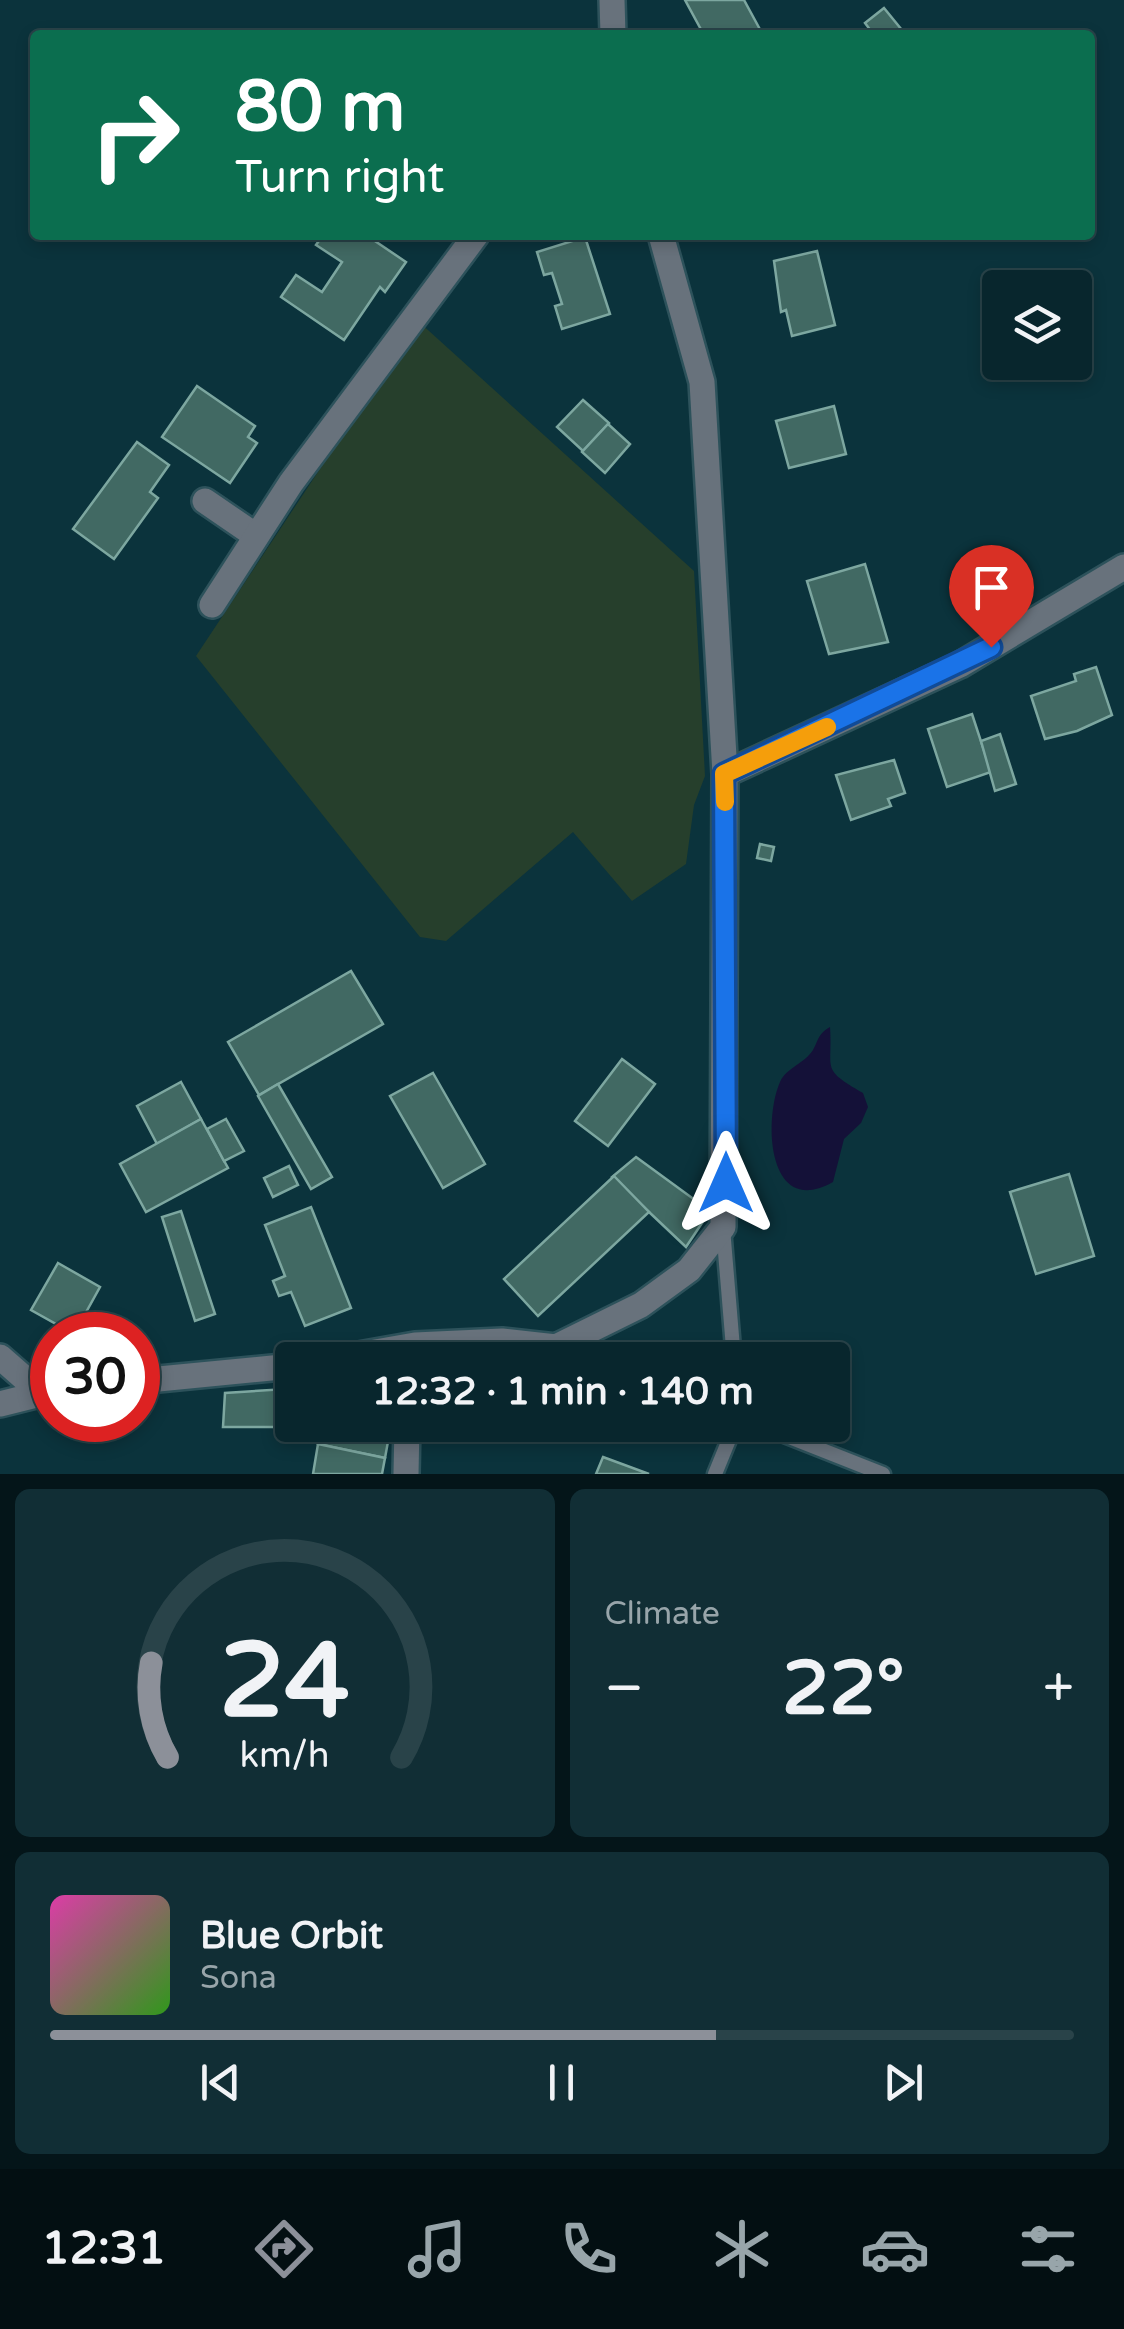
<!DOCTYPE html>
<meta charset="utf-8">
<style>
:root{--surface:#08262d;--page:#112e35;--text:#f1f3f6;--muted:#98a5aa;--line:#294349;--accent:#8c9099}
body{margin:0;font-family:"Varela Round",sans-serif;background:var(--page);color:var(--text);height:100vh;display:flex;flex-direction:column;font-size:38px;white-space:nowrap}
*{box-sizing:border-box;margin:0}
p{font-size:32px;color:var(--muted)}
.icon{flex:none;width:55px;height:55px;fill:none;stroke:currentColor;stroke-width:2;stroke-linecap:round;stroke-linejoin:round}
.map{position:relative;height:1474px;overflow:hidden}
.drawer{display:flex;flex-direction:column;gap:15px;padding:15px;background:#041519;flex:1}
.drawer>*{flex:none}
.banner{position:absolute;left:30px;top:30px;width:1065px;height:210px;border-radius:10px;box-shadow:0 5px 15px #0003,0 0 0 2px var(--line);background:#0b6e4f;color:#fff;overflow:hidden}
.buttons{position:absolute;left:982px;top:270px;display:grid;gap:20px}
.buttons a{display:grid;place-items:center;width:110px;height:110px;border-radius:10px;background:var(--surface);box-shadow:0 5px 15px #0003,0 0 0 2px var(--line);font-size:50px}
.speed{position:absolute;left:30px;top:1312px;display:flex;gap:20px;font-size:50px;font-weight:700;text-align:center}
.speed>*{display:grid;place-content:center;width:130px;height:130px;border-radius:50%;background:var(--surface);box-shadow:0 5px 15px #0003,0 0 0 2px var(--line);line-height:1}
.speed .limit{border:15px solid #d22;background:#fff;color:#111}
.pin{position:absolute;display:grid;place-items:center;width:85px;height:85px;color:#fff;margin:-102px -42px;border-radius:50% 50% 50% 0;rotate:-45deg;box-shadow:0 0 10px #0007}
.pin .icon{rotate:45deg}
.me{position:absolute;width:110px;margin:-55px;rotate:0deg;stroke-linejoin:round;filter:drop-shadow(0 0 8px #0008)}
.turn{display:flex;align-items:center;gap:35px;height:210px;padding:0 40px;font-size:45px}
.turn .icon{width:130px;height:130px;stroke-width:2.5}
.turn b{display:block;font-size:70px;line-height:85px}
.big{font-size:75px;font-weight:700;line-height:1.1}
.drawer .widget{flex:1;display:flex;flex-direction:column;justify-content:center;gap:15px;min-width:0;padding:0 35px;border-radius:15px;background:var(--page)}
.drawer .dial{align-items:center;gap:0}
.dial svg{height:260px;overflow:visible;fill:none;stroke:var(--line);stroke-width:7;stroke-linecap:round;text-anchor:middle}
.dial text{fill:var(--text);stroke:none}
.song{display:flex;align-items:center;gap:30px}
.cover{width:120px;height:120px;border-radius:15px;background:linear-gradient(135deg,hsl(320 70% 55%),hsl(110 70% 35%))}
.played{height:10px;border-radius:5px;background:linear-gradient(90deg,var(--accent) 65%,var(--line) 65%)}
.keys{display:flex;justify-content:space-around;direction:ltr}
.heat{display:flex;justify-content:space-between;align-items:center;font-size:55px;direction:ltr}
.drawer .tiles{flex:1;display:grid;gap:15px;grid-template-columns:1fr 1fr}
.widget:last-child{grid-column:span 2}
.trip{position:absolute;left:275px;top:1342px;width:575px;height:100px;border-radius:10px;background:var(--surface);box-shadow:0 5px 15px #0003,0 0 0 2px var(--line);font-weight:700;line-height:100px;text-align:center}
.tab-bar{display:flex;height:160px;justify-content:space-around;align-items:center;background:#030f12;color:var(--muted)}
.tab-bar .icon{width:70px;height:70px}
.tab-bar .current{color:var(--accent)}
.tab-bar b{font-size:45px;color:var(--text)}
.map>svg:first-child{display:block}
.green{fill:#263f2c}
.water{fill:#141138}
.building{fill:#416963;stroke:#7da7a0;stroke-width:2.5}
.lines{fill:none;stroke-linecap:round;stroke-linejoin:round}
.lane-casing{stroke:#2d525b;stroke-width:19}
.street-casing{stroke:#2d525b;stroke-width:30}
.lane{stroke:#68727c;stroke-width:14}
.street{stroke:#68727c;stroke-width:25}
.route-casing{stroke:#114b97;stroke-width:25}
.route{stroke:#1a73e8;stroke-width:18}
.slow{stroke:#f59e0b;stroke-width:18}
</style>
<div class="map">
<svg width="1124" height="1474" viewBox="0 0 1124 1474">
<rect width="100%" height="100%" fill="#0b333c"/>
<polygon class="green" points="418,321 694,571 705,776 694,805 686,864 632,901 573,832 446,941 420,937 196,656"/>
<path class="water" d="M830 1027C833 1071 820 1068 863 1093L868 1107 861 1123 844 1139 833 1182C768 1219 763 1121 780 1082 786 1068 804 1064 813 1050 819 1039 818 1034 830 1027Z"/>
<g class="building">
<polygon points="685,0 744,0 763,35 704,35"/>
<polygon points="884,8 906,35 874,35 865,23"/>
<polygon points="323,235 366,235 406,262 385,292 380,287 344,340 281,297 296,275 322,292 342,262 316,245"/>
<polygon points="585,237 610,314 562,329 555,306 562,304 552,273 544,275 537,252"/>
<polygon points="817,251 835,325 792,336 786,310 781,312 774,261"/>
<polygon points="197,386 255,426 248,437 257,443 230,483 162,437"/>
<polygon points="583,400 609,423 583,451 557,427"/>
<polygon points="834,406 846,454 789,468 776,421"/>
<polygon points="608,424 630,444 605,473 582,452"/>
<polygon points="137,442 169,465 150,492 158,498 114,559 73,529"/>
<polygon points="865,564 888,642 829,654 807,581"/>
<polygon points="1096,667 1112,715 1077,731 1045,739 1031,696 1076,681 1074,674"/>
<polygon points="972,714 991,772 947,787 928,729"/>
<polygon points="1000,734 1016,784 995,791 981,741"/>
<polygon points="894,760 905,793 888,799 891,806 851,820 836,775"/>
<polygon points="760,844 774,847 771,861 757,858"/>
<polygon points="351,971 383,1024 259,1095 228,1042"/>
<polygon points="622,1059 655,1084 608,1146 575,1121"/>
<polygon points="433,1073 485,1164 443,1188 390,1096"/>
<polygon points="181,1082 201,1119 157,1144 137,1106"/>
<polygon points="278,1084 332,1177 311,1189 258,1096"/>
<polygon points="201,1119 228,1168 146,1212 120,1164"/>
<polygon points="226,1119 244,1151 224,1161 207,1129"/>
<polygon points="636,1157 710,1211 686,1247 612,1177"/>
<polygon points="289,1166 298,1185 273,1197 264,1178"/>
<polygon points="1069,1174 1094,1256 1036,1274 1010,1192"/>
<polygon points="614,1176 649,1212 538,1316 504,1279"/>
<polygon points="311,1207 351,1308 305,1326 291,1292 279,1296 273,1281 285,1276 265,1225"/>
<polygon points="181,1211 215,1314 195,1321 162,1217"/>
<polygon points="58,1263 100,1287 74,1334 31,1310"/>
<polygon points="84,1324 114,1325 115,1335 84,1335"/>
<polygon points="286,1389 285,1427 223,1427 225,1393"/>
<polygon points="322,1425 391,1425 385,1458 318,1444"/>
<polygon points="318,1444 385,1458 382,1474 313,1474"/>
<polygon points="603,1457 649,1474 596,1474"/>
</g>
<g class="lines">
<defs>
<g id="lane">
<polyline points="723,1228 734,1360"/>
<polyline points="557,1347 592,1360"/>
<polyline points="759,1425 883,1474"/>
<polyline points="715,1474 735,1425"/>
</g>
<g id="street">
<polyline points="612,0 613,35"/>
<polyline points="205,501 256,536"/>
<polyline points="212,605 291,483 476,235"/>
<polyline points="725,774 960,665 1124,567"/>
<polyline points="0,1357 40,1392"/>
<polyline points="330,1360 415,1345 502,1341 556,1347 641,1305 689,1270 723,1227 725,774 702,382 661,235"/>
<polyline points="138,1381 292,1366"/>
<polyline points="0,1404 52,1391"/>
<polyline points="406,1474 407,1425"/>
</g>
</defs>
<use href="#lane" class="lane-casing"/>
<use href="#street" class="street-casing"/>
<use href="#lane" class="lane"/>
<use href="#street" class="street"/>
</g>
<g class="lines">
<defs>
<polyline id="route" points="726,1183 724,774 991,647"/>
</defs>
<use href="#route" class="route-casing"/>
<use href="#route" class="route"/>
<polyline class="slow" points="725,802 724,774 827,727"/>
</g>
</svg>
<div class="buttons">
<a><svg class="icon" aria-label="layers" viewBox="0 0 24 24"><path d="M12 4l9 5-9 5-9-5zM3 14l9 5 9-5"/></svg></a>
</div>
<div class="speed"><div class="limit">30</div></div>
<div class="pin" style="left:991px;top:647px;background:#d93025"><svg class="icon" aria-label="arrive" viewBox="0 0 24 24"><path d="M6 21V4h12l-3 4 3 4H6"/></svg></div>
<svg class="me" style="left:726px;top:1183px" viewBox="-20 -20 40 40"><path d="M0-17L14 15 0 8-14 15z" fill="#1a73e8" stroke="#fff" stroke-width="4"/></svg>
<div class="trip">12:32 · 1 min · 140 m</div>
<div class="banner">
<div class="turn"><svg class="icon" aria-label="right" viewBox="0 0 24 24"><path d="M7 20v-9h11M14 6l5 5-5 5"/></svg><div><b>80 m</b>Turn right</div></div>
</div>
</div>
<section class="drawer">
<div class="tiles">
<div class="widget dial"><svg viewBox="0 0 100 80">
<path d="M14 69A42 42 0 1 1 86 69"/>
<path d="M14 69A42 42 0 0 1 9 40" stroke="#8c9099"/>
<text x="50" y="56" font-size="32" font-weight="700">24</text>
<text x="50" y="72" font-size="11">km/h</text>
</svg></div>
<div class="widget"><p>Climate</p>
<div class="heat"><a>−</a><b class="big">22°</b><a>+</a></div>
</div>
<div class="widget">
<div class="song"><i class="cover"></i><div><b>Blue Orbit</b><p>Sona</p></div></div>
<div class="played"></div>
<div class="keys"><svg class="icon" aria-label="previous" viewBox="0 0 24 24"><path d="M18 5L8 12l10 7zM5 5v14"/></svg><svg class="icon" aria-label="pause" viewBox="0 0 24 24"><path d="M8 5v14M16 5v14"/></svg><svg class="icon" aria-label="next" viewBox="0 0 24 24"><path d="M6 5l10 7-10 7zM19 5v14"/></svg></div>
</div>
</div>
</section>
<nav class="tab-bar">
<b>12:31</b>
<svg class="icon current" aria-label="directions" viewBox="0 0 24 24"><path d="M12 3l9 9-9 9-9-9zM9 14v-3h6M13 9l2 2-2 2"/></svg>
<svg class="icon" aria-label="music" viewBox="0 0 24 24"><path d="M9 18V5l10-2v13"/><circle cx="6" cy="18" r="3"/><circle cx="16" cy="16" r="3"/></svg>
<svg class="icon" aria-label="phone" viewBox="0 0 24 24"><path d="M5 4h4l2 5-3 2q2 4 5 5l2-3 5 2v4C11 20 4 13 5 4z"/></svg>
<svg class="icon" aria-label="climate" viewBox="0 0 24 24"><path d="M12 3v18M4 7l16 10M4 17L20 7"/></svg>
<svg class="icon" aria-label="car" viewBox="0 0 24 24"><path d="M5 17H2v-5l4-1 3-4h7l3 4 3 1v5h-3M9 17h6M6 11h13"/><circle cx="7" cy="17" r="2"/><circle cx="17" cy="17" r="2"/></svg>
<svg class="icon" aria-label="filters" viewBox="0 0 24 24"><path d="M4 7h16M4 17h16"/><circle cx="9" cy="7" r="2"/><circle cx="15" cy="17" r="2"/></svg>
</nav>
